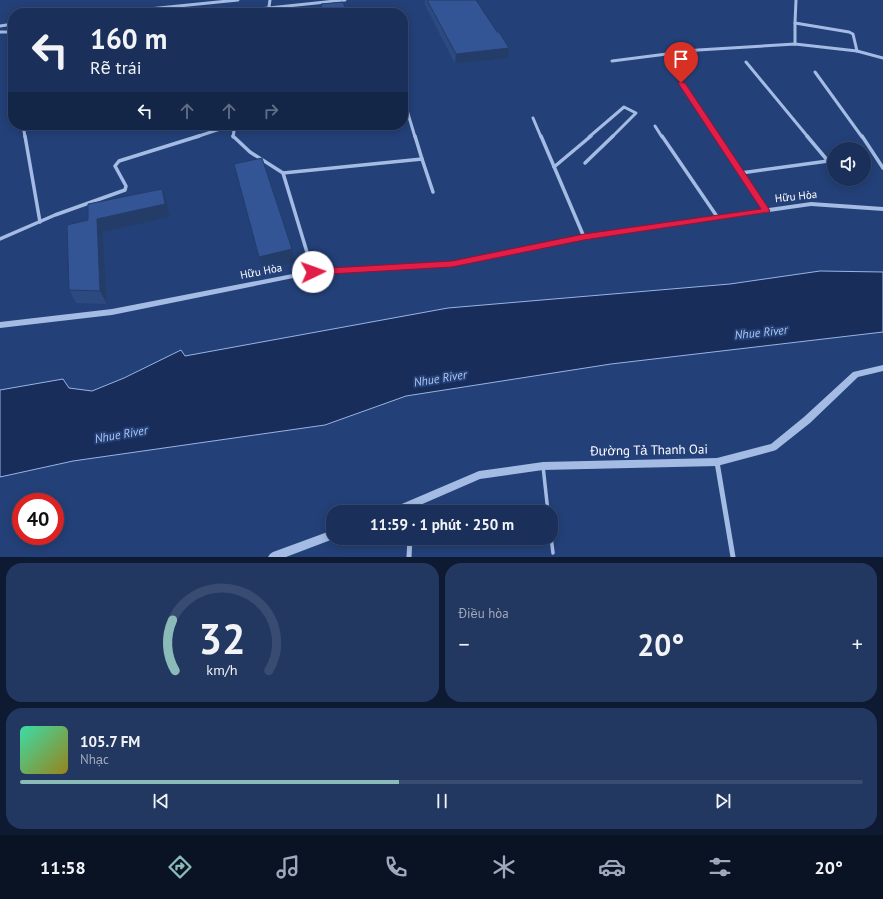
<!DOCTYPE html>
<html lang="vi">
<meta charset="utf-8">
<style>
:root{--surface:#1a305a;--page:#233860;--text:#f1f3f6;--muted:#9fa9bb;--line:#384b70;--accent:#8bbbb9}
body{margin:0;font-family:"PT Sans",sans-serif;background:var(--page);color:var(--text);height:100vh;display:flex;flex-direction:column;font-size:15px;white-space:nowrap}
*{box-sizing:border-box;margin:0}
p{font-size:13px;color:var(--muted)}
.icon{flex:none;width:22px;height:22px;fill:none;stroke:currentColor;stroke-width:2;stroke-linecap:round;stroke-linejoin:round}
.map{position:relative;height:557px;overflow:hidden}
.panel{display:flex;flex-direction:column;gap:6px;padding:6px;background:#0e1a32;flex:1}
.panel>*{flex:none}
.top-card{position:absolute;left:8px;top:8px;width:400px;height:122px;border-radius:16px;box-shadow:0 2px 10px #0003,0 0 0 1px var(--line);background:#1a305a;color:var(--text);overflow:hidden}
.tools{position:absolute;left:827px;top:142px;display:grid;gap:8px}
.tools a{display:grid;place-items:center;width:44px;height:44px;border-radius:50%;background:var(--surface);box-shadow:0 2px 10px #0003,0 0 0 1px var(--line);font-size:20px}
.speed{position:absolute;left:12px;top:493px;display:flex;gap:8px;font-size:20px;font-weight:700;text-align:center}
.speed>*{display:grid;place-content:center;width:52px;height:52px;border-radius:50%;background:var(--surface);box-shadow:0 2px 10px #0003,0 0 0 1px var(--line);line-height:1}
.speed .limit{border:6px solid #d22;background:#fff;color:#111}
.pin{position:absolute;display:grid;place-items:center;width:34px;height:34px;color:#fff;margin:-41px -17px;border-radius:50% 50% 50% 0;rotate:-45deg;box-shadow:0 0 4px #0007}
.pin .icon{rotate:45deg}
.me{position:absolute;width:44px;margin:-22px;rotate:87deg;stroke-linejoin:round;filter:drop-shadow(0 0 3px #0008)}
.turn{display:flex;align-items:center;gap:14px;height:84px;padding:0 16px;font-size:18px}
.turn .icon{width:52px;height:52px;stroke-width:2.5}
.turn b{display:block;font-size:28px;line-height:34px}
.lanes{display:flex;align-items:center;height:38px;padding:0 16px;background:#0003;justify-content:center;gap:20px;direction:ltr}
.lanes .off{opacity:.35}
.big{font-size:30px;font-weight:800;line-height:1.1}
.panel .widget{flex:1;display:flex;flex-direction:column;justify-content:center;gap:6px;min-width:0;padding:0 14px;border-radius:16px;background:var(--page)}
.panel .dial{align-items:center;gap:0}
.dial svg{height:104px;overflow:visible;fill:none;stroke:var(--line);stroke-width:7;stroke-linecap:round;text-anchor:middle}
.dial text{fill:var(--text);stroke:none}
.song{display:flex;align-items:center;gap:12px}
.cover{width:48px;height:48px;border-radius:6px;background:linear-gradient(135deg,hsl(160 70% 55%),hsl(50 70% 35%))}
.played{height:4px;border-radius:2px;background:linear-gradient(90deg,var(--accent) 45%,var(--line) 45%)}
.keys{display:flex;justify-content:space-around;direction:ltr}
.heat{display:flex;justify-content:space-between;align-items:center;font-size:22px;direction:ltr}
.panel .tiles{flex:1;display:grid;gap:6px;grid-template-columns:1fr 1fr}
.widget:last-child{grid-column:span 2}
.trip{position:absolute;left:326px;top:505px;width:232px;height:40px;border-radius:16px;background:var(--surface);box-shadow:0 2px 10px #0003,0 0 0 1px var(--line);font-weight:800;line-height:40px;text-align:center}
.tab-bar{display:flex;height:64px;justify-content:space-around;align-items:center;background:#0a1324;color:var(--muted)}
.tab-bar .icon{width:28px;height:28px}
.tab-bar .active{color:var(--accent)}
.tab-bar b{font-size:18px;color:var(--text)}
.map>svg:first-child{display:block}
.water{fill:#182d59;stroke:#98b4e5}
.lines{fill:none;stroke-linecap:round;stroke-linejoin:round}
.service{stroke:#a4bbe4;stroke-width:3.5}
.minor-far2{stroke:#a4bbe4;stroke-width:3}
.minor-far1{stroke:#a4bbe4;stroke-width:3.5}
.minor{stroke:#a4bbe4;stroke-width:5}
.tertiary{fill:#a4bbe4;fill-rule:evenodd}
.wall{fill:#2c4980}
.shaded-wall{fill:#243c68}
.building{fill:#335595;stroke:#243c68}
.route{fill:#e11d48;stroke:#92132f}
.labels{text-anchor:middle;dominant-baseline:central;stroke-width:4;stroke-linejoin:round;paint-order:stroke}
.street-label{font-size:11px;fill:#fff;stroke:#234078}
.water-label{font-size:12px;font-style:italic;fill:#afc5ec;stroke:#234078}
.near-street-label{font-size:13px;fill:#fff;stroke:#234078}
</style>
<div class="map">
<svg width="883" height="557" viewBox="0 0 883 557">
<rect width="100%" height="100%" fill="#234078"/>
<polygon class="water" points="820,271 883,272 883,332 611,364 406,396 325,425 73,461 0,477 0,390 63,379 69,388 92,391 124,378 181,350 185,356 448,308 730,284"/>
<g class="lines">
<g class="service">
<polyline points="543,466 548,512"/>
<polyline points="551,537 553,553"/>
</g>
<g class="minor-far2">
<polyline points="796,0 795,23 849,32 853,34 857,51"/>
<polyline points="109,13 238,0"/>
<polyline points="220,13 345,0"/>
<polyline points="268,13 270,0"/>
<polyline points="795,23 795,44"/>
<polyline points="0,26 13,24"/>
<polyline points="0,32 13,32"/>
<polyline points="612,61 698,50 795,44 857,51 883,58"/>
<polyline points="746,62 808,137"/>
<polyline points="815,72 862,137"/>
<polyline points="681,83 717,137"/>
<polyline points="403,97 415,137"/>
<polyline points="533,118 541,137"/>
<polyline points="23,125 25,137"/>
<polyline points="655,126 662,137"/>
<polyline points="196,137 232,125"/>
<polyline points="233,137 235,125"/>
<polyline points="589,137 624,107 636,113 612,137"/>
</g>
<g class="minor-far1">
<polyline points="25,136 40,222"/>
<polyline points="233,136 250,152 283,173 422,159 415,136"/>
<polyline points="541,136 584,237"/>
<polyline points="662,136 718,218"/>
<polyline points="716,136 766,211"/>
<polyline points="862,136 883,168"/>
<polyline points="422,159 433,192"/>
<polyline points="585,163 613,136"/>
<polyline points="554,167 591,136"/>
<polyline points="283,173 313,272"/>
<polyline points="741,173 828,161 807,136"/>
<polyline points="0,239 55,215 125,190 126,186 115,166 119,161 199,136"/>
</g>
<g class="minor">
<polyline points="717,462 733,557"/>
<polyline points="409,557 410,538"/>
</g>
<g class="tertiary">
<polygon points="811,202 883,207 883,211 811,206 584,239 452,266 313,274 112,315 0,328 0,322 112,309 313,270 452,262 584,235"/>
<polygon points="883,365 883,371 858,377 810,423 776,450 773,451 717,466 543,470 480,479 404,512 388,512 390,509 479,471 543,462 717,458 771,444 804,417 853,372"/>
<polygon points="333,530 333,538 336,538 286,557 268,557 270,554 273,552"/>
</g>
</g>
<g class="wall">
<polygon points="425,0 476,0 497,32 509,48 508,58 455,64 425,5"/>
<polygon points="162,189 167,202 170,217 103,232 107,304 76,303 69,290 88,220"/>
</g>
<g class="shaded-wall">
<polygon points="509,48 508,58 455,64 456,54"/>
<polygon points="162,189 167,202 170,217 103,232 107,304 100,291 97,219"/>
<polygon points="292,249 295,262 263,270 259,257"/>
</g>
<g class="building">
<polygon points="427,0 476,0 497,32 499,32 509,48 456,54"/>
<polygon points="343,2 347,13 323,13 321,4"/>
<polygon points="262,158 292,249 259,257 234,164"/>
<polygon points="162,189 165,204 97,219 100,291 69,290 67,225 88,220 88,204"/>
</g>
<polygon class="route" points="679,82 685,83 769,209 770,211 769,212 584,240 452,267 313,275 308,272 313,269 452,261 584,234 761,209 678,83"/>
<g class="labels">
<g class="street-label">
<text transform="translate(796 196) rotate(-6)">Hữu Hòa</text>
<text transform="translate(261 271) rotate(-11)">Hữu Hòa</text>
</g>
<g class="water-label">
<text transform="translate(761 332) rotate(-6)">Nhue River</text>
<text transform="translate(440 378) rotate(-9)">Nhue River</text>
<text transform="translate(121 434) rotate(-10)">Nhue River</text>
</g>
<g class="near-street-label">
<text transform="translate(649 450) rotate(-1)">Đường Tả Thanh Oai</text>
</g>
</g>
</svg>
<div class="tools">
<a><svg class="icon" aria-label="sound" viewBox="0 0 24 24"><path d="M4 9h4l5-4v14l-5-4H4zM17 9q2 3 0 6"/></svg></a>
</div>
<div class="speed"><div class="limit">40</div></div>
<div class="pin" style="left:681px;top:83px;background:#d93025"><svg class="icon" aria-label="arrive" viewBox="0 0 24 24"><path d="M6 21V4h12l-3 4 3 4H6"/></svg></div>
<svg class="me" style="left:313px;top:272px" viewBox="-20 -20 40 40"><circle r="19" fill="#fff"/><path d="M0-13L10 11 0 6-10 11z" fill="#e11d48"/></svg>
<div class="trip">11:59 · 1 phút · 250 m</div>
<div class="top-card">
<div class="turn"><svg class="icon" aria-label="left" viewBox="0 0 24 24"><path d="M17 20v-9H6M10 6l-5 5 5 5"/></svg><div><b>160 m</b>Rẽ trái</div></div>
<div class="lanes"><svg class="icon" aria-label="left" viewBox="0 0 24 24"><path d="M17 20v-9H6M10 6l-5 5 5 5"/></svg><svg class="icon off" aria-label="ahead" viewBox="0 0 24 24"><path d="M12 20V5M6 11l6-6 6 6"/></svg><svg class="icon off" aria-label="ahead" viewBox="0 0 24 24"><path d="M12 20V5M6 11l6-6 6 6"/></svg><svg class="icon off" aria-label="right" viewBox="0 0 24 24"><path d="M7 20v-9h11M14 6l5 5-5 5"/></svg></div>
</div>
</div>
<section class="panel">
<div class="tiles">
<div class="widget dial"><svg viewBox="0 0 100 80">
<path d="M14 69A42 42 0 1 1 86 69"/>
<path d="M14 69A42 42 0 0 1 12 30" stroke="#8bbbb9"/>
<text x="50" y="56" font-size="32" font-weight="700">32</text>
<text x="50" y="72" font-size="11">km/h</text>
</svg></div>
<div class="widget"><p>Điều hòa</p>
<div class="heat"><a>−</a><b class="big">20°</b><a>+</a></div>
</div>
<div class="widget">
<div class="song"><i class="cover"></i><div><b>105.7 FM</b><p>Nhạc</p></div></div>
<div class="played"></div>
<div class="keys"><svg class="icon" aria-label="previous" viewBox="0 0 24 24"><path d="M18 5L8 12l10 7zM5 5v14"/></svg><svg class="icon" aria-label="pause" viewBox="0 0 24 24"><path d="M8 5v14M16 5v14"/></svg><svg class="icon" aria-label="next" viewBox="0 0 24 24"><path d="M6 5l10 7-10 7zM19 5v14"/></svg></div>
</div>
</div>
</section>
<nav class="tab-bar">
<b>11:58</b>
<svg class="icon active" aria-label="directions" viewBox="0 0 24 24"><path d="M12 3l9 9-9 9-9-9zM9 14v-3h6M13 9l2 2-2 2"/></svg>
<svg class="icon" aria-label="music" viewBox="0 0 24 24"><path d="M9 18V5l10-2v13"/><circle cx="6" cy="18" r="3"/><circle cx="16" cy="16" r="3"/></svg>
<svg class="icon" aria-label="phone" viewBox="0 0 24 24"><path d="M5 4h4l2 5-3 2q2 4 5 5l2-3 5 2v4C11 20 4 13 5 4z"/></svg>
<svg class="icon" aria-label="climate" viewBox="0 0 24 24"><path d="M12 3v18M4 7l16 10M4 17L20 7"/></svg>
<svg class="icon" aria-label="car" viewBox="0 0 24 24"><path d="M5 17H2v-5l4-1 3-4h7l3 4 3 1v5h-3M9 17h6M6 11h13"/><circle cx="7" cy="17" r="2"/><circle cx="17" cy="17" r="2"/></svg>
<svg class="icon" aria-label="filters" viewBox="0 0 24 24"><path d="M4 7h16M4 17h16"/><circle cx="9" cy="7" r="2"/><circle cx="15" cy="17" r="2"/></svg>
<b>20°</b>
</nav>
